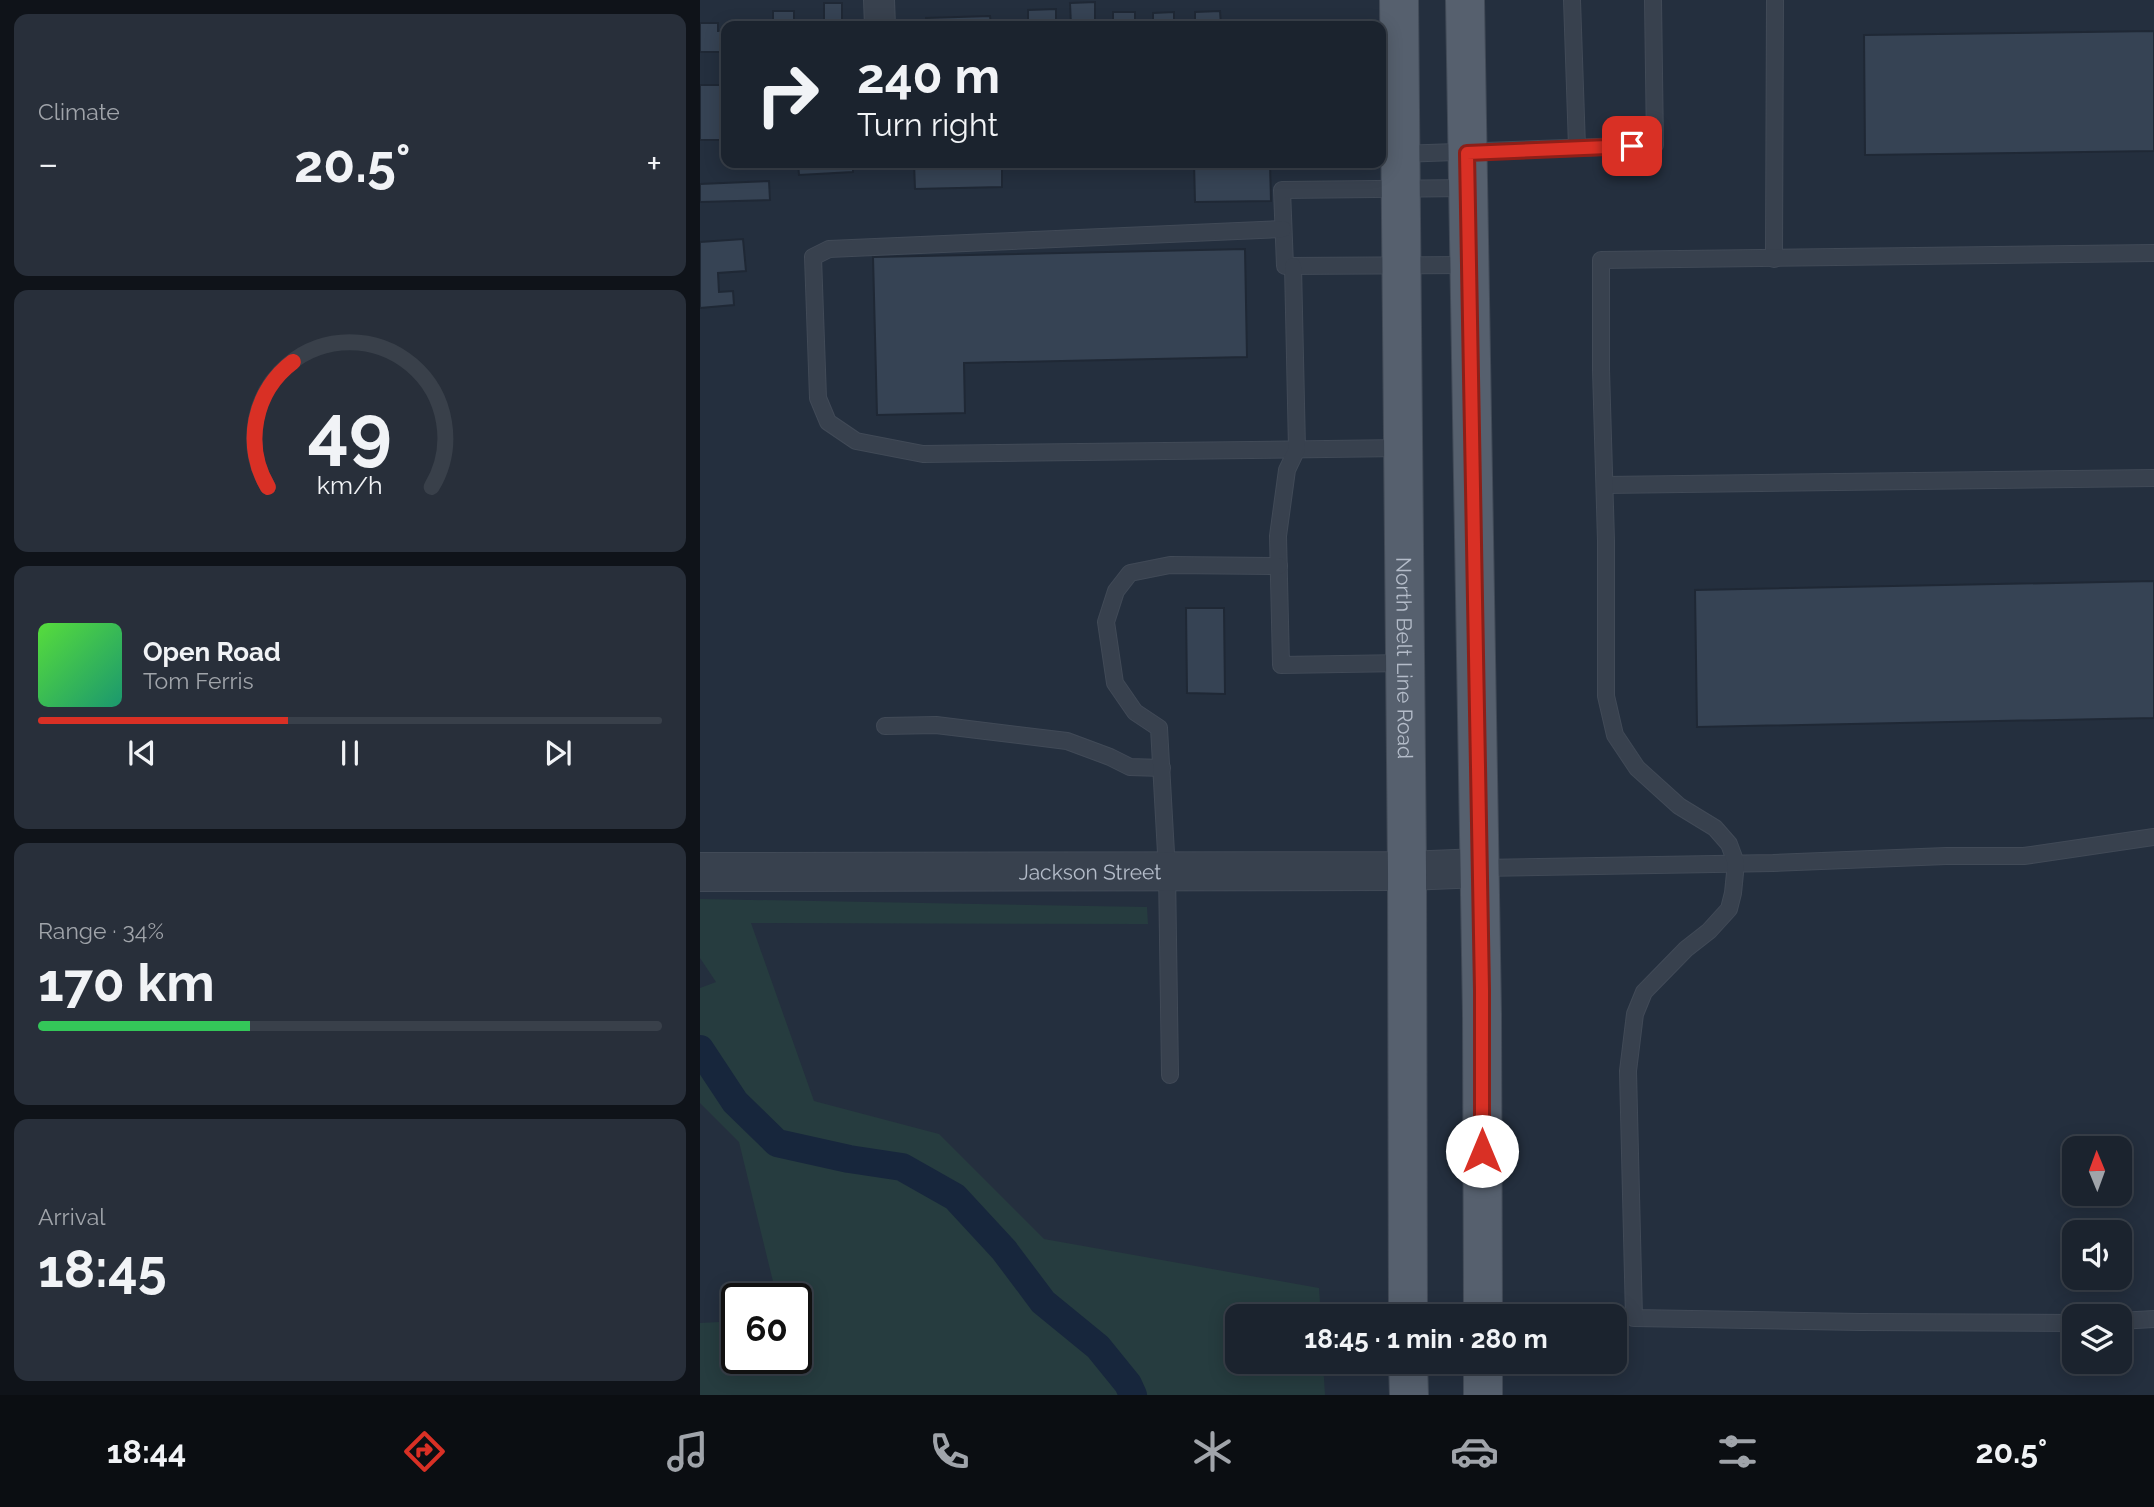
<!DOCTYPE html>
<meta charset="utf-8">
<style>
:root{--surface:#1b232e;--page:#282f3a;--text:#f1f3f6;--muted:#a0a4aa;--line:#39404a;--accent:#d93025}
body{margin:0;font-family:Raleway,sans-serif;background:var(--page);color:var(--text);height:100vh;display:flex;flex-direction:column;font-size:26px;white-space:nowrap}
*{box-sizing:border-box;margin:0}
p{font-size:23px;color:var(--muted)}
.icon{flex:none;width:38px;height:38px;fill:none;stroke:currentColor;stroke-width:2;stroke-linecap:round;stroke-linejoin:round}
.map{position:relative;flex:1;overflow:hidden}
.panel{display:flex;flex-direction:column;gap:14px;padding:14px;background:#0f1319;width:700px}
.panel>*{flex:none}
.top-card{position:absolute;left:21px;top:21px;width:665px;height:147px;border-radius:14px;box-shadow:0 4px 18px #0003,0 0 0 2px var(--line);background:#1b232e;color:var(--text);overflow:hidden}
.needle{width:46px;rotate:359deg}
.controls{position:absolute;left:1362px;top:1136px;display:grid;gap:14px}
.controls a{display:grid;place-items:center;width:70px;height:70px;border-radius:14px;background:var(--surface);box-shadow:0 4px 18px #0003,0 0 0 2px var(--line);font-size:35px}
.speed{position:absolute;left:21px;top:1283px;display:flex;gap:14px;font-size:35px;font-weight:700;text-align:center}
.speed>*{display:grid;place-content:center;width:91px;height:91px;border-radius:50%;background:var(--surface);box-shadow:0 4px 18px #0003,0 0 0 2px var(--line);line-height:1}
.speed .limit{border:4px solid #111;border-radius:10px;background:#fff;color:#111}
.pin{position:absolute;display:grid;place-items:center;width:60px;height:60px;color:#fff;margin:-30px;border-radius:14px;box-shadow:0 4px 10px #0006}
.me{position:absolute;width:77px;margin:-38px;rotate:0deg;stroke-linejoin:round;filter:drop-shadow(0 0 5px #0008)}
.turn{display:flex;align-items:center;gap:24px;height:147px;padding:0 21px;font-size:32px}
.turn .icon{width:91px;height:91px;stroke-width:2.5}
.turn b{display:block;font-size:49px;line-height:60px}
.big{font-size:52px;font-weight:700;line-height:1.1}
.panel .widget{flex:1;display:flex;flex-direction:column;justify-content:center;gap:10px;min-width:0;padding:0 24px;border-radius:14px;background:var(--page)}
.panel .dial{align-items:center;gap:0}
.dial svg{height:182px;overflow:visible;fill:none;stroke:var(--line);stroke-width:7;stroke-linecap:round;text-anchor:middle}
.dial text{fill:var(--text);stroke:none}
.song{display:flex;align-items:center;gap:21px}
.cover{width:84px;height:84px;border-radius:10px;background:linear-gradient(135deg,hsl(110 70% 55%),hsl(160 70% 35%))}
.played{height:7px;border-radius:4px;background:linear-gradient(90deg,var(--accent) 40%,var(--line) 40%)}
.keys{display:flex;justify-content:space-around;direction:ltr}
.heat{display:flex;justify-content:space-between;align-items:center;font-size:38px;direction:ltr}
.charge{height:10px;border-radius:5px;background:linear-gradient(90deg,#34c759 34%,var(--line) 0)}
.trip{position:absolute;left:525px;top:1304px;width:402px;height:70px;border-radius:14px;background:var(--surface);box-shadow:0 4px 18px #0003,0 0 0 2px var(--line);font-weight:700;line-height:70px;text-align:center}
.tabs{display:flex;height:112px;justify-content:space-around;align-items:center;background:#0b0e12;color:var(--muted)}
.tabs .icon{width:49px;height:49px}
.tabs .selected{color:var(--accent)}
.tabs b{font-size:32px;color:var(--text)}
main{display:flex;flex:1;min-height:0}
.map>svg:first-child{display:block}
.green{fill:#263c3f}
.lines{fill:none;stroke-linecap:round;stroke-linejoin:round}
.canal{stroke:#17263c;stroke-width:28}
.building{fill:#364354;stroke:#1f2835;stroke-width:2}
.service-casing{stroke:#414a57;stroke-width:18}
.minor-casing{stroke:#414a57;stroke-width:32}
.tertiary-casing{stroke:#414a57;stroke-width:40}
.primary-casing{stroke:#414a57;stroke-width:40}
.service{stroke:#38414e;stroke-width:16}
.minor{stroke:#38414e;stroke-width:30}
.tertiary{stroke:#38414e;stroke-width:38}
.primary{stroke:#56606e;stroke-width:38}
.route-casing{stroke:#8d1f18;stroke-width:18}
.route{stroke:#d93025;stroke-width:12}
.labels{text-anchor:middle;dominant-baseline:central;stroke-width:7;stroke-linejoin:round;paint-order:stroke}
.street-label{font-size:21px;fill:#b4bcc9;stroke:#1d2633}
</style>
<main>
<section class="panel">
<div class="widget"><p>Climate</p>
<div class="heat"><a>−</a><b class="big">20.5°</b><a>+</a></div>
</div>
<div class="widget dial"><svg viewBox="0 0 100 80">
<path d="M14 69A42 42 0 1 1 86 69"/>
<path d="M14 69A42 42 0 0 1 25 14" stroke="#d93025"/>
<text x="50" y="56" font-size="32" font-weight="700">49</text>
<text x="50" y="72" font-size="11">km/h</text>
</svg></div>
<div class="widget">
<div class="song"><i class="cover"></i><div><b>Open Road</b><p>Tom Ferris</p></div></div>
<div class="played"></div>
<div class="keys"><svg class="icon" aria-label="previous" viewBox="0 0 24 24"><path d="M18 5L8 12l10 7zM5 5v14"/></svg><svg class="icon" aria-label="pause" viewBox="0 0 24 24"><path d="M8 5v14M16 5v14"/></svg><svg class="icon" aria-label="next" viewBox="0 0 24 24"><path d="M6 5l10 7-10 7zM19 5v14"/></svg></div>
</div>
<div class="widget"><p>Range · 34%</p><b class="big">170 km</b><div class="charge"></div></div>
<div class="widget"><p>Arrival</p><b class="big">18:45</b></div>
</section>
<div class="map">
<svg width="1454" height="1395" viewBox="0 0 1454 1395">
<rect width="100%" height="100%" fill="#242f3e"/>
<polygon class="green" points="0,899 447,907 448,924 51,923 114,1101 239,1134 344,1239 619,1288 621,1316 537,1316 537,1362 623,1362 625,1395 0,1395 0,1323 37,1321 37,1358 96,1358 96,1298 77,1298 39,1142 0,1103 0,988 16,982 0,958"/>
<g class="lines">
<polyline class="canal" points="0,1049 35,1102 77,1143 149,1159 202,1167 255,1197 304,1250 343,1302 398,1347 428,1384 433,1395"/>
</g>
<g class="building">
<polygon points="395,2 395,26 371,26 370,3"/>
<rect x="124" y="3" width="18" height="23"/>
<polygon points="356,9 356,26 328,26 328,10"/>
<rect x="73" y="11" width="21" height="15"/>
<polygon points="520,11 521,26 495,26 495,12"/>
<rect x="413" y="12" width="22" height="14"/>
<polygon points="474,12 474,26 453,26 453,13"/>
<polygon points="290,16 291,26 226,26 226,18"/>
<polygon points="0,23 18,23 18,31 26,31 26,52 0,52"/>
<polygon points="1454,31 1454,151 1165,155 1164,35"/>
<rect x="0" y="85" width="26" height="55"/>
<polygon points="98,163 153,163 153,172 99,175"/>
<polygon points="214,163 274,163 274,167 302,166 302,187 215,189"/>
<polygon points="494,163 570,163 571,201 495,202"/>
<polygon points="69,181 70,200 0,202 0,184"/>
<polygon points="43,239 46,271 18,273 19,292 33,291 34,305 0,308 0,242"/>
<polygon points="545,249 547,357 264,363 265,413 177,415 173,257"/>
<polygon points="1454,581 1454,718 997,727 995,590"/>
<polygon points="486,608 524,608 525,694 487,693"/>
</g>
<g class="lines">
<defs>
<g id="service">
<polyline points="872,0 877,147"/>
<polyline points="700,154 955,145 953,0"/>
<polyline points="768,188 582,190 585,266 769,265"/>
<polyline points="583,229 129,249 113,257 118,398 128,422 156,441 223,454 702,448"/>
<polyline points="1074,259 1075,0"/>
<polyline points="593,266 597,449 587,470 578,536 581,665 704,663"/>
<polyline points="905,485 1454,478"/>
<polyline points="185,726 236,725 367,741 410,757 430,767 462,768"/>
<polyline points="780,868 1073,863 1246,856 1324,856 1454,837"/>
<polyline points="470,1075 467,871 459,728 435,712 415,683 406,622 416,591 430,573 470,565 579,566"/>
<polyline points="1419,1321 1454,1319"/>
<polyline points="1374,1323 1160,1322 934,1318 928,1071 935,1014 944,992 986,949 1009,931 1029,909 1033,893 1036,863 1029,844 1015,828 979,806 937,768 915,735 906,696 906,541 901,370 901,260 1454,253"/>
</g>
<polyline id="minor" points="179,0 180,26"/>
<g id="tertiary">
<path id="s1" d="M0 872 707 871 780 868"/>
</g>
<g id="primary">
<path id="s2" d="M699 0 707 871 708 1316"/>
<polyline points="765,0 782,1014 783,1316"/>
<polyline points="708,1362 709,1395"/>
<polyline points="783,1362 783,1395"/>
</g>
</defs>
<use href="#service" class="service-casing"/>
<use href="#minor" class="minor-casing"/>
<use href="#tertiary" class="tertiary-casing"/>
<use href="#primary" class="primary-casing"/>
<use href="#service" class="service"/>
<use href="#minor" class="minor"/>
<use href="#tertiary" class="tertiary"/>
<use href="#primary" class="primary"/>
</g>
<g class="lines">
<defs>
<polyline id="route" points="782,1151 782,990 767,153 932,146"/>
</defs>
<use href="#route" class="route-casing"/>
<use href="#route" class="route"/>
</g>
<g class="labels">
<g class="street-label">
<text stroke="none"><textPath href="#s2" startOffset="658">North Belt Line Road</textPath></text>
<text stroke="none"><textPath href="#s1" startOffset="390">Jackson Street</textPath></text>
</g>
</g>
</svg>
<div class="controls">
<a><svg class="needle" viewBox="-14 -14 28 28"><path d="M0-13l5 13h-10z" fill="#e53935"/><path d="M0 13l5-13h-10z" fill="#a0a4aa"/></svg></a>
<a><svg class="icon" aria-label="sound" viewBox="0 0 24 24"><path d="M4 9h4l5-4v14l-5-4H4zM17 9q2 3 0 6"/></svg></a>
<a><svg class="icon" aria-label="layers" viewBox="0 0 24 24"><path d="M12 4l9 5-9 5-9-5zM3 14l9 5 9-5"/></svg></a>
</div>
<div class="speed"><div class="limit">60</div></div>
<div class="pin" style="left:932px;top:146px;background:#d93025"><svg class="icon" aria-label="arrive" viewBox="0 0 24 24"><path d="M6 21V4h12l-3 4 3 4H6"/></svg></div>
<svg class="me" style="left:782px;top:1151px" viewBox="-20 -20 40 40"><circle r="19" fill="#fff"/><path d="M0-13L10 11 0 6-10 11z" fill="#d93025"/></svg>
<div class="trip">18:45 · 1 min · 280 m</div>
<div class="top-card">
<div class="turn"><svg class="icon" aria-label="right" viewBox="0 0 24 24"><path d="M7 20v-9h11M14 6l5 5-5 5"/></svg><div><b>240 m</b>Turn right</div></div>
</div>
</div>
</main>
<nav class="tabs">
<b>18:44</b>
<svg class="icon selected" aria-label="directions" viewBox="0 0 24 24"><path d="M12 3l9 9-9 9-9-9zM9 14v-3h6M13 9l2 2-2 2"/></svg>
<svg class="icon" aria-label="music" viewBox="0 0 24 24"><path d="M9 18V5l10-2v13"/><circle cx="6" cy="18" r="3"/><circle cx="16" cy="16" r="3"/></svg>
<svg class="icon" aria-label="phone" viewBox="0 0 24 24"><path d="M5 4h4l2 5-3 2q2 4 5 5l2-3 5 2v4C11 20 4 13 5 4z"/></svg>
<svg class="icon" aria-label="climate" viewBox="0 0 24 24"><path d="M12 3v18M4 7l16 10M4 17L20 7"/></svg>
<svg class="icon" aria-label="car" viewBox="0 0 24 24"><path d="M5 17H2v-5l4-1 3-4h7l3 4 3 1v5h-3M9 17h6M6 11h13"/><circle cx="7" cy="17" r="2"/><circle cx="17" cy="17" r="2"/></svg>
<svg class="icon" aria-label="filters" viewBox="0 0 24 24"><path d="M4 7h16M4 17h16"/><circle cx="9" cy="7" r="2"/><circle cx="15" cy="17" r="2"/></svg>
<b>20.5°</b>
</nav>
